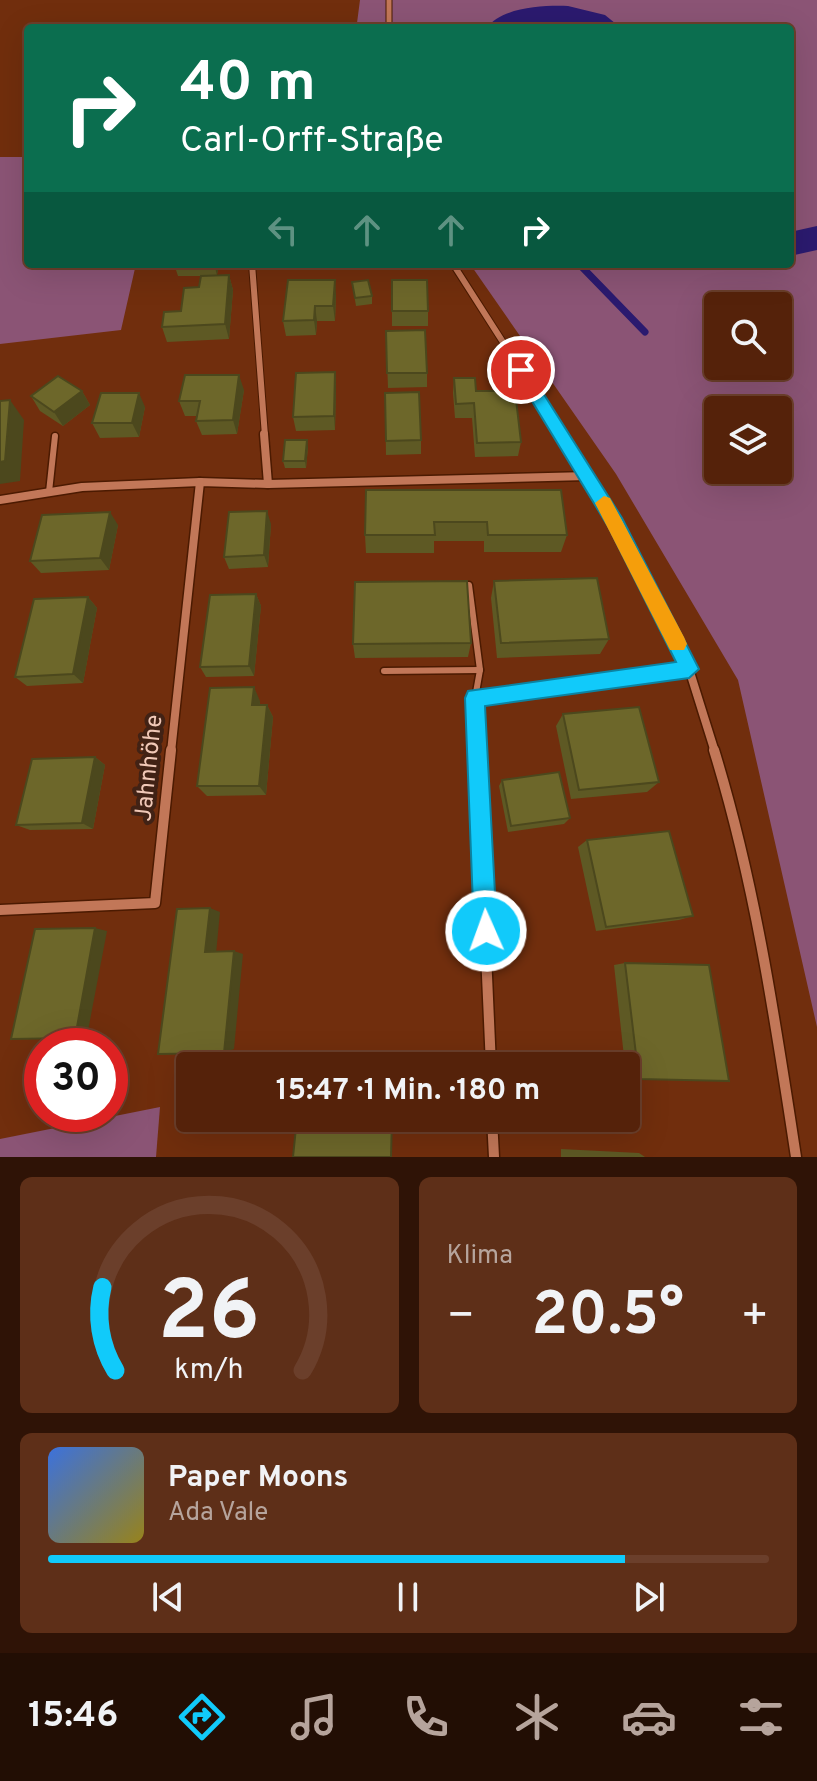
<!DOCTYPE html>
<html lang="de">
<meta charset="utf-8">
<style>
:root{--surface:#55220a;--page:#5e2f18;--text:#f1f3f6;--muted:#b6a49c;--line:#6b3f2b;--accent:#11cafa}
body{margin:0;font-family:Overpass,sans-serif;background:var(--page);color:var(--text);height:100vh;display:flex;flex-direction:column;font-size:30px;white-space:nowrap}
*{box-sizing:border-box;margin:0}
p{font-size:26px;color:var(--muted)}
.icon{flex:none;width:44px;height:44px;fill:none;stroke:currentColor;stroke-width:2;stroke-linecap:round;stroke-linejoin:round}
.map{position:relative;height:1157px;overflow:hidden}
.details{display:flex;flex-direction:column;gap:20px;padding:20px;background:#2f1306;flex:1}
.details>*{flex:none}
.hud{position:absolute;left:24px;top:24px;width:770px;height:244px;border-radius:8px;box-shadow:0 8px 32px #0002,0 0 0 2px var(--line);background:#0b6e4f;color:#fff;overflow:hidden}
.fabs{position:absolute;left:704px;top:292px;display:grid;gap:16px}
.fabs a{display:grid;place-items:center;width:88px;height:88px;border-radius:8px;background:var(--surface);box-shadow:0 8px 32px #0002,0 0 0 2px var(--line);font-size:40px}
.speed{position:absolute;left:24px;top:1028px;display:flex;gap:16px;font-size:40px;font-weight:700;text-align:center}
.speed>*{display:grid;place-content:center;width:104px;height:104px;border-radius:50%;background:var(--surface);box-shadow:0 8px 32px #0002,0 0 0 2px var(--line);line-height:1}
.speed .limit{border:12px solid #d22;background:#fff;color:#111}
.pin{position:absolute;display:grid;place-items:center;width:68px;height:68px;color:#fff;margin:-34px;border:4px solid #fff;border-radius:50%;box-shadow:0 2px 8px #0007}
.me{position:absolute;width:88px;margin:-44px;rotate:358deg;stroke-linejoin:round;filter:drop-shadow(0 0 6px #0008)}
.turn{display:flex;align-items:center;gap:28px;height:168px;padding:0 24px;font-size:36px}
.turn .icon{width:104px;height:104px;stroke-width:2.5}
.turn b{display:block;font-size:56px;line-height:68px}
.lanes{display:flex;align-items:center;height:76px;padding:0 24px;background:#0003;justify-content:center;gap:40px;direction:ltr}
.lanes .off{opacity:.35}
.big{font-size:60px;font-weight:700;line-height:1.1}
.details .tile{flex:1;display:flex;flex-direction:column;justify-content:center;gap:12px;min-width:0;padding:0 28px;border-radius:12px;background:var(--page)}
.details .dial{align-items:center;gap:0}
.dial svg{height:208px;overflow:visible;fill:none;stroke:var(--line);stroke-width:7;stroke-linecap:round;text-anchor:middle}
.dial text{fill:var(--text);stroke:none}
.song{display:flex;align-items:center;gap:24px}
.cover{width:96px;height:96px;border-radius:12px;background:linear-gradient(135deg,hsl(220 70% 55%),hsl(50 70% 35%))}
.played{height:8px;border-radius:4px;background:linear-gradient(90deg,var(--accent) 80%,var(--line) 80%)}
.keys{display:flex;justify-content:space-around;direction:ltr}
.heat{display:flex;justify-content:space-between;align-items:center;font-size:44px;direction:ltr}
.details .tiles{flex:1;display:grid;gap:20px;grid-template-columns:1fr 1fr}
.tile:last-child{grid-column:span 2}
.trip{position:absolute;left:176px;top:1052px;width:464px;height:80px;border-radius:8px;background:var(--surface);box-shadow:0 8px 32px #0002,0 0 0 2px var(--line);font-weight:700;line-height:80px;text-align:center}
.tabs{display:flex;height:128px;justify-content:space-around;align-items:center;background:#220e04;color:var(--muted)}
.tabs .icon{width:56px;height:56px}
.tabs .current{color:var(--accent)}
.tabs b{font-size:36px;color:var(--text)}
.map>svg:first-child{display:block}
.green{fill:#8b5475;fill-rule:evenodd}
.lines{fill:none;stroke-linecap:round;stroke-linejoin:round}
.stream{stroke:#2b1a6f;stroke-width:7}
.river{fill:#2b1a6f;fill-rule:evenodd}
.service-casing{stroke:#4b1a01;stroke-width:9}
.minor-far3-casing{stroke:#4b1a01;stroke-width:7}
.minor-far2-casing{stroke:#4b1a01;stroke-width:8}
.minor-far1-casing{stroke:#4b1a01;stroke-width:11}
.minor-casing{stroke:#4b1a01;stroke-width:13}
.service{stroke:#c27758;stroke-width:6}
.minor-far3{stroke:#c27758;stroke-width:5}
.minor-far2{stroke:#c27758;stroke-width:6}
.minor-far1{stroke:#c27758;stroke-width:8}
.minor{stroke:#c27758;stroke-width:10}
.wall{fill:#5e5924}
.shaded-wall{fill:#4c481d}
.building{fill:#6d672a;stroke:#4c481d;stroke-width:2}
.route{fill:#11cafa;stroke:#0b83a2;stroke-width:2}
.slow{fill:#f59e0b}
.labels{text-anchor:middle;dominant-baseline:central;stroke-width:8;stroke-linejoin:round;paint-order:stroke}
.street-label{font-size:24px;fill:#f0c8b7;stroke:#412215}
</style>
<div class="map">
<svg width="817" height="1157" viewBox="0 0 817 1157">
<rect width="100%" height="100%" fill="#712e0d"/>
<g class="green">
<path d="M360 0H817V1027L738 680 616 474 470 264H790V28H353L357 23ZM718 306H778V366H718ZM718 410H778V470H718Z"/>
<polygon points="0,157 28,157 28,264 136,264 121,330 0,344"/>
<polygon points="160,1107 156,1157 0,1157 0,1139"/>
</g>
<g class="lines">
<polyline class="stream" points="579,264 645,332"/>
<g class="river">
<path d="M568 6 605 15 621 28 554 23 528 28H487C501 7 545 5 568 6Z"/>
<polygon points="817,226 817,250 790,256 790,232"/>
</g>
<defs>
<g id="service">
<polyline points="49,492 55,436"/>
<polyline points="469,585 480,670 475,698"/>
<polyline points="384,671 480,670"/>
</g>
<polyline id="minor-far3" points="389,0 389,28"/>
<g id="minor-far2">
<polyline points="252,264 265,436"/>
<polyline points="453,264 563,436"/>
</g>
<g id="minor-far1">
<polyline points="264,434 268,484"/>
<polyline points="561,434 588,476 689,669 715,752"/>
<polyline points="0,500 82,487 200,482 268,484 588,476"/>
<polyline points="171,752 200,482"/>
<polyline points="477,752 475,698 689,669"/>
</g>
<g id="minor">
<polyline points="477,750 491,1066"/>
<path d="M714 750C755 883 775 1019 796 1157"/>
<polyline points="0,910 155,903 171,750"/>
<polyline points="492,1118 494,1157"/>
</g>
</defs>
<use href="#service" class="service-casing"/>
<use href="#minor-far3" class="minor-far3-casing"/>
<use href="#minor-far2" class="minor-far2-casing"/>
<use href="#minor-far1" class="minor-far1-casing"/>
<use href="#minor" class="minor-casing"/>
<use href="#service" class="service"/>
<use href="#minor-far3" class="minor-far3"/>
<use href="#minor-far2" class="minor-far2"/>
<use href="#minor-far1" class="minor-far1"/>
<use href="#minor" class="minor"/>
</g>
<g class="wall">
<polygon points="174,264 219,264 217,275 229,275 233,290 229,339 167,342 162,327 181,311 199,287 211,276 178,276"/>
<polygon points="392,280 428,311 428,326 392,326"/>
<polygon points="352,282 372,296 372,304 356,306"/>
<polygon points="336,295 335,321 317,321 316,335 286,336 283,321"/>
<polygon points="386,331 427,373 427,387 388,388"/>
<polygon points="335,372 336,387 335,430 296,431 293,417"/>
<polygon points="454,378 476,391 521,442 518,456 475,457 472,418 455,418 453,393"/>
<polygon points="244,390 237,434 202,435 196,421 197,416 185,416 179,401"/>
<polygon points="82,391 90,405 63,426 40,411 31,396"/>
<polygon points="385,393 421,440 421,454 386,455"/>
<polygon points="145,407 139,437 100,438 92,423"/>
<polygon points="308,447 306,468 285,468 283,461"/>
<polygon points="366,490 567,535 561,552 484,552 484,541 434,541 434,553 366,553 365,535"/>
<polygon points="271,524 268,567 229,569 224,557"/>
<polygon points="118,525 109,570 41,573 30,561"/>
<polygon points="494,581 609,639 600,654 497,658 491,598"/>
<polygon points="256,594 261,606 254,676 206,677 200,667"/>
<polygon points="88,597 97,608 83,683 27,686 15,677"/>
<polygon points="471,643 468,657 355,658 353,644"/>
<polygon points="260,701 260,705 267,705 273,717 266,795 207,796 197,786"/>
<polygon points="563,714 659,782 647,792 571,799 556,726"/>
<polygon points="95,757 105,765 93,829 30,830 16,825"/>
<polygon points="502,780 570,818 564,824 508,832 499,786"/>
<polygon points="587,840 693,916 679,920 596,931 578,847"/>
<polygon points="625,963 639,1079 626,1074 626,1066 625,1066 614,965"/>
<polygon points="561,1149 639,1153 645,1157 561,1157"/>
</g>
<g class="shaded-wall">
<polygon points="214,264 219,264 217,275"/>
<polygon points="229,275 233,290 229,339 225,324"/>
<polygon points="335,280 336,295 335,321 333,306"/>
<polygon points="315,306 317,321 316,335 314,320"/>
<polygon points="335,372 336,387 335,430 334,416"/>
<polygon points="239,375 244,390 237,434 233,420"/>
<polygon points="82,391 90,405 63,426 54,412"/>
<polygon points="139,393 145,407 139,437 132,423"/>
<polygon points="10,400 24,420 20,481 0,484 0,462"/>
<polygon points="307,440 308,447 306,468 305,461"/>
<polygon points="267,511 271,524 268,567 264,555"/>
<polygon points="110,512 118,525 109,570 100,558"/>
<polygon points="256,594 261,606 254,676 249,666"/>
<polygon points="88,597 97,608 83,683 73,674"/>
<polygon points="254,687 260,701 259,717 252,705"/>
<polygon points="267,705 273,717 266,795 259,786"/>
<polygon points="95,757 105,765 93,829 82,823"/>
<polygon points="210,908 220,912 216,954 205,952"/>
<polygon points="95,928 107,931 87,1036 75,1038"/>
<polygon points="234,951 243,954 234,1049 224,1053"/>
</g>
<g class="building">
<polygon points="229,275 225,324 162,327 164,312 181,311 184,288 199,287 201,276"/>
<polygon points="288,280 335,280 333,306 315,306 314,320 283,321"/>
<polygon points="368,280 372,296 355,298 352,282"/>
<polygon points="392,280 427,280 428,311 392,311"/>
<polygon points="425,330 427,373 387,373 386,331"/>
<polygon points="335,372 334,416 293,417 296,373"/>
<polygon points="185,375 239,375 233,420 196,421 200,401 179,401"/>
<polygon points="58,376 82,391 54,412 31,396"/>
<polygon points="454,378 475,378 476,391 515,391 521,442 477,443 474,403 456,404"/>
<polygon points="419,392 421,440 386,441 385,393"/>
<polygon points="101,393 139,393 132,423 92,423"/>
<polygon points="10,400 5,461 0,462 0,401"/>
<polygon points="285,440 307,440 305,461 283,461"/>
<polygon points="366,490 561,490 567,535 488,535 487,522 434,522 435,535 365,535"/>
<polygon points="267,511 264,555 224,557 229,512"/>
<polygon points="110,512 100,558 30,561 42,515"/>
<polygon points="597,578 609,639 501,643 494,581"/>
<polygon points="467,581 471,643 353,644 355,582"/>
<polygon points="256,594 249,666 200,667 210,595"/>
<polygon points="88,597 73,674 15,677 34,599"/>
<polygon points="254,687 252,705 267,705 259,786 197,786 210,688"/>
<polygon points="639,707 659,782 579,790 563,714"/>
<polygon points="95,757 82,823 16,825 32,759"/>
<polygon points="559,772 570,818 511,826 502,780"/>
<polygon points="669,831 693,916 606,927 587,840"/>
<polygon points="210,908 205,952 234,951 224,1053 158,1054 177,909"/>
<polygon points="95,928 75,1038 11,1039 35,929"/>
<polygon points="625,963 709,965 729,1081 639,1079"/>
<polygon points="297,1118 392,1118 391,1157 293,1157"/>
</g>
<polygon class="route" points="521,365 526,366 622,518 699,669 689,678 485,706 497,931 494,940 486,943 478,940 474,931 465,698 468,691 676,662 609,528 513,370"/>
<polygon class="slow" points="604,496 610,498 684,637 687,644 684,650 670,650 595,503"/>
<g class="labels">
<g class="street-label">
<text transform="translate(150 768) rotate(-84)">Jahnhöhe</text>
</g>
</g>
</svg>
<div class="fabs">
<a><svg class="icon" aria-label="search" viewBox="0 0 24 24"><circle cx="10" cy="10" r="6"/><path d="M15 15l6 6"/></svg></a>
<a><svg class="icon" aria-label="layers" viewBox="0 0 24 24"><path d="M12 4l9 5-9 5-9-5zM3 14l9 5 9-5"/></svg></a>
</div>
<div class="speed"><div class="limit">30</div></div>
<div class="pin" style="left:521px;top:370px;background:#d93025"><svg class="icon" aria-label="arrive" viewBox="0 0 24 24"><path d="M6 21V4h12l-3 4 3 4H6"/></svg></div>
<svg class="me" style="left:486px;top:931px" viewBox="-20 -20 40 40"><circle r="17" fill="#11cafa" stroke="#fff" stroke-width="3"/><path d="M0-11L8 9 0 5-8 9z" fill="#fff"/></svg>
<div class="trip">15:47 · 1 Min. · 180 m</div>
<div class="hud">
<div class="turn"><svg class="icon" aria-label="right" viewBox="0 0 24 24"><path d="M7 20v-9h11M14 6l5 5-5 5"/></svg><div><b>40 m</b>Carl-Orff-Straße</div></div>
<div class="lanes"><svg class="icon off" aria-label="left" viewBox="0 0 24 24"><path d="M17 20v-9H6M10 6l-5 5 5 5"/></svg><svg class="icon off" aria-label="ahead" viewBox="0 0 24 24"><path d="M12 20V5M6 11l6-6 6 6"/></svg><svg class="icon off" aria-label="ahead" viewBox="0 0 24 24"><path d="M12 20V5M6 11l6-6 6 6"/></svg><svg class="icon" aria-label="right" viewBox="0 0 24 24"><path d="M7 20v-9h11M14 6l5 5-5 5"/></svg></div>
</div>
</div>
<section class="details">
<div class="tiles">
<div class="tile dial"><svg viewBox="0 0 100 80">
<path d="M14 69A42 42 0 1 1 86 69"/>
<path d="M14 69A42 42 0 0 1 9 37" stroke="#11cafa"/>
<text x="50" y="56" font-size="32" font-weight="700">26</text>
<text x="50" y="72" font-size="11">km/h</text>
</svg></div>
<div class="tile"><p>Klima</p>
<div class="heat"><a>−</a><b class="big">20.5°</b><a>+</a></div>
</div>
<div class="tile">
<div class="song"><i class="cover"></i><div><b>Paper Moons</b><p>Ada Vale</p></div></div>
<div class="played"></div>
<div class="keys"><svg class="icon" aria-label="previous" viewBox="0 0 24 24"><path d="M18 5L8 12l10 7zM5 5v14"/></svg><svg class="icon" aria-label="pause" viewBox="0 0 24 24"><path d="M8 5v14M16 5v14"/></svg><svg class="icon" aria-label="next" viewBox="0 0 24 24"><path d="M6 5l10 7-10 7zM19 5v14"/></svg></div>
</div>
</div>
</section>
<nav class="tabs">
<b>15:46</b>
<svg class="icon current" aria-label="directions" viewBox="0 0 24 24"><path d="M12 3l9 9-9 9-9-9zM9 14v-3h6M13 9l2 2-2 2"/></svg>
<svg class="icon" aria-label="music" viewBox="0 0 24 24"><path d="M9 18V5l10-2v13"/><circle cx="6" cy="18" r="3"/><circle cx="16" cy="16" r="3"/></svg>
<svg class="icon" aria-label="phone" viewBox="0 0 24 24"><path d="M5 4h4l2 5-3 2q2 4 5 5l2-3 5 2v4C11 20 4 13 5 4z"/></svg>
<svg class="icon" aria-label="climate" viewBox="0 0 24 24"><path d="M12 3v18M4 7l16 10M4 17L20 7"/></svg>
<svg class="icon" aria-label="car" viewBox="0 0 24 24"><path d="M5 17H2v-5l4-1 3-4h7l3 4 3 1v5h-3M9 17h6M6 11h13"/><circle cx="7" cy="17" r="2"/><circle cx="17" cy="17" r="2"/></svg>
<svg class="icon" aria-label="filters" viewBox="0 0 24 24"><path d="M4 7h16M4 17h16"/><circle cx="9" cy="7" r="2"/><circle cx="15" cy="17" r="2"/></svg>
</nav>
